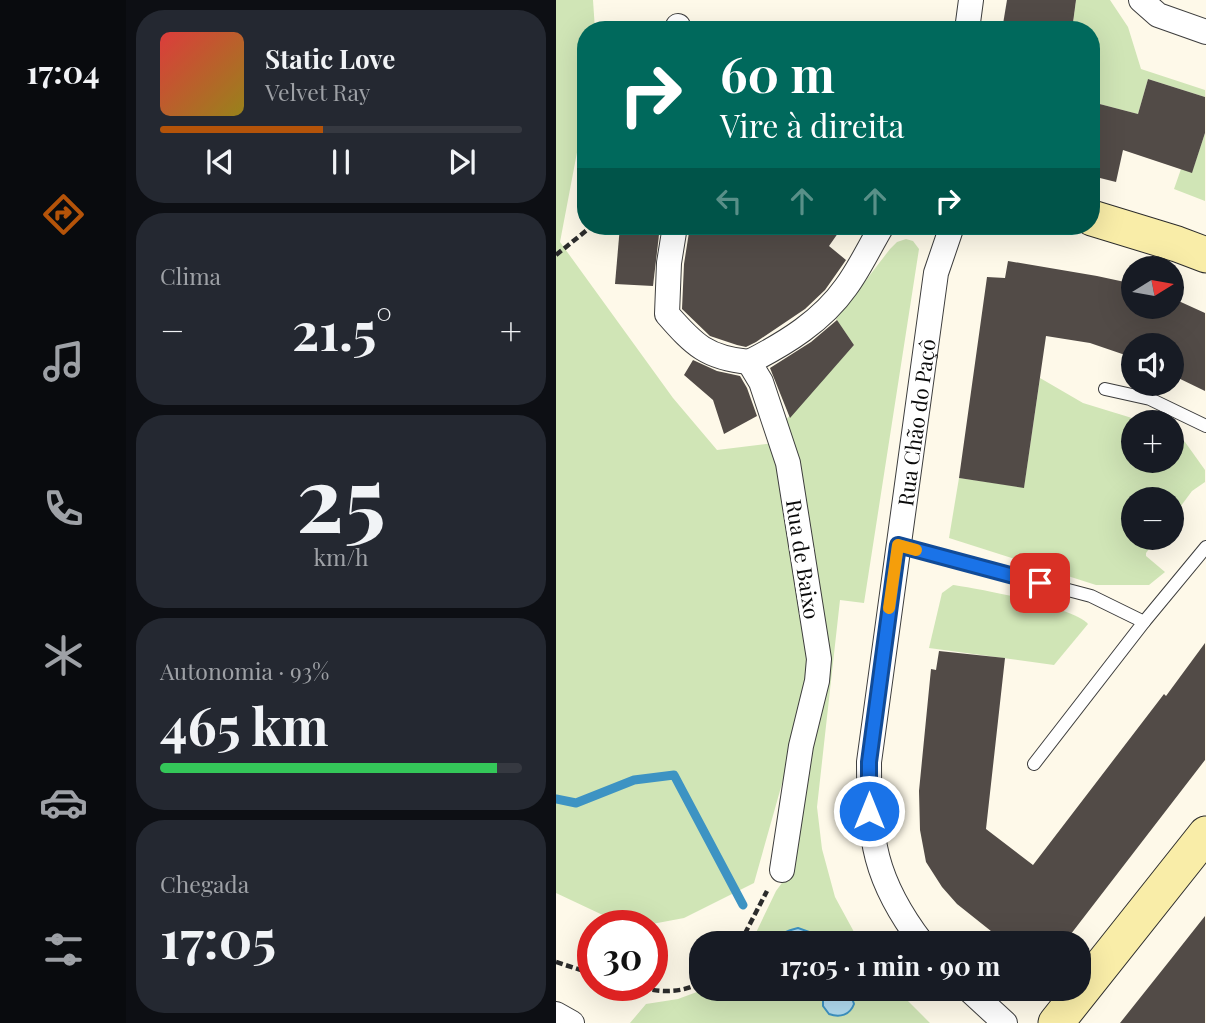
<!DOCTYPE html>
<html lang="pt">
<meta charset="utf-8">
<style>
:root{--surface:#171b24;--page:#242831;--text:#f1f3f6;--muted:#9ea1a6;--line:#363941;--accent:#b45309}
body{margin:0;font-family:"Playfair Display",serif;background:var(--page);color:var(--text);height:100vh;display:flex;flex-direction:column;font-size:26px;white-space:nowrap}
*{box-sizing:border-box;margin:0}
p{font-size:23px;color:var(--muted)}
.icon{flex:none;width:38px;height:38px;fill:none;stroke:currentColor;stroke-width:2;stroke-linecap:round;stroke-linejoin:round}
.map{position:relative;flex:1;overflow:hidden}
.drawer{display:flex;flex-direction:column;gap:10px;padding:10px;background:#0d0f14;width:430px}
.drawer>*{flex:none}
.top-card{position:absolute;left:21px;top:21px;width:523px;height:214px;border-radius:28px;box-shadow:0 7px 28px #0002;background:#00695c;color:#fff;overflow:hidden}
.needle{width:46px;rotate:79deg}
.tools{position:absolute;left:565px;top:256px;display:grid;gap:14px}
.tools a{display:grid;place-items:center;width:63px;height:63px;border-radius:50%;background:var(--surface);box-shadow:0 7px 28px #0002;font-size:35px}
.speed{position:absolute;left:21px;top:910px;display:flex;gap:14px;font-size:35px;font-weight:700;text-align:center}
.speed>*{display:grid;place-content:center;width:91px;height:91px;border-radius:50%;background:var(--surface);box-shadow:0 7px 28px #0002;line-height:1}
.speed .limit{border:10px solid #d22;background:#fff;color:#111}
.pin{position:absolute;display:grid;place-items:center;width:60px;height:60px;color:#fff;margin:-30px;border-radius:14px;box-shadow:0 4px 10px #0006}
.me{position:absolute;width:77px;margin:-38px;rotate:0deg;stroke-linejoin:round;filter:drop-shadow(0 0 5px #0008)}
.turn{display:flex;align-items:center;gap:24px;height:147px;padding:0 28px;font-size:32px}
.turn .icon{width:91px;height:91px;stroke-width:2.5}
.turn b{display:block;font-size:49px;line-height:60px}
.lanes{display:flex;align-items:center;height:66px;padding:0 28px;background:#0003;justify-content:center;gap:35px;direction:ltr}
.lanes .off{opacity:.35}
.big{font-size:52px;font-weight:700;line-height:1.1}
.drawer .widget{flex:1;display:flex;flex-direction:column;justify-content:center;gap:10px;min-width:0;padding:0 24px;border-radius:28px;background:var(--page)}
.drawer .dial{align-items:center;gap:0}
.dial b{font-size:91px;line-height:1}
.song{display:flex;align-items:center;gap:21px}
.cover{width:84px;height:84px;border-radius:10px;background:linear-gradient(135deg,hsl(0 70% 55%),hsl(50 70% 35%))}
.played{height:7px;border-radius:4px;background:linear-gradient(90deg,var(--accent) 45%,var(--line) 45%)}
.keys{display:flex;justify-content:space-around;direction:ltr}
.heat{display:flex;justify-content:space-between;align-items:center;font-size:38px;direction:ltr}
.charge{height:10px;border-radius:5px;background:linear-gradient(90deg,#34c759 93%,var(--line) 0)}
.trip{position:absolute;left:133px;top:931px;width:402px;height:70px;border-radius:28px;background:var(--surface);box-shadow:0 7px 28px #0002;font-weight:700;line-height:70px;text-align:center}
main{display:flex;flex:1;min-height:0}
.menu{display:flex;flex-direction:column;width:126px;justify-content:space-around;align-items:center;background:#090b0e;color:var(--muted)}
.menu .icon{width:49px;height:49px}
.menu .on{color:var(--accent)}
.menu b{font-size:32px;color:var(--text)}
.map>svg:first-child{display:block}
.green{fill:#d0e5b6}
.water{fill:#b1dcf1;stroke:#3d93c3;stroke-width:2}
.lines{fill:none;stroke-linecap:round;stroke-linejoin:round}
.stream{stroke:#3d93c3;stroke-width:9}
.building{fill:#524b47}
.lane-casing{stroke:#3d3d3d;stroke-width:14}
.street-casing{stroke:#3d3d3d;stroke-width:26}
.secondary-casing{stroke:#2c2c2c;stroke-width:37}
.path{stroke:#2c2c2c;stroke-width:4.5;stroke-dasharray:7 3.5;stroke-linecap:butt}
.lane{stroke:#fff;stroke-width:12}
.street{stroke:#fff;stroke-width:24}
.secondary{stroke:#f9eda8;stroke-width:35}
.route-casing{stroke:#114b97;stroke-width:18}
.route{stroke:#1a73e8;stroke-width:12}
.slow{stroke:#f59e0b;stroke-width:12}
.labels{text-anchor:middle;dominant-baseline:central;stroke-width:7;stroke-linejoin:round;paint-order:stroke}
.street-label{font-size:21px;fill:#0a0a0a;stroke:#fff}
</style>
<main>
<nav class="menu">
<b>17:04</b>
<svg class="icon on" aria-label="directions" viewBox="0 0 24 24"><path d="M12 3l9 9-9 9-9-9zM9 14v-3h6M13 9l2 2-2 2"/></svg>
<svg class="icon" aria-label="music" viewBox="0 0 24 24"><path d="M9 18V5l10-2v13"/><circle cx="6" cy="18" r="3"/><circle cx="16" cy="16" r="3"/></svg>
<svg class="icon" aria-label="phone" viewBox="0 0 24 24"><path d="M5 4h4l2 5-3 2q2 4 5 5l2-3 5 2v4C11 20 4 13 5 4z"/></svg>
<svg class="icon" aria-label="climate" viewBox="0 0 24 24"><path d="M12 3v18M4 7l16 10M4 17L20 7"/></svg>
<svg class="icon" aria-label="car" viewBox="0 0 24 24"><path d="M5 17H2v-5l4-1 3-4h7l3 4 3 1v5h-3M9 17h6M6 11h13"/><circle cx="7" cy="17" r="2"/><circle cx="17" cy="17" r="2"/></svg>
<svg class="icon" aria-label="filters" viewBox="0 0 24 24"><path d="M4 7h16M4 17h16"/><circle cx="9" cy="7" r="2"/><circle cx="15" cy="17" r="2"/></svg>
</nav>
<section class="drawer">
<div class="widget">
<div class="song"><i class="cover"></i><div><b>Static Love</b><p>Velvet Ray</p></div></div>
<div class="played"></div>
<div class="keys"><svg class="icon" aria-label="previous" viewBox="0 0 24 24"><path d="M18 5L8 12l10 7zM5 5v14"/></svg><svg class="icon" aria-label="pause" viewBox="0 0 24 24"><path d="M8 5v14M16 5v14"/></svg><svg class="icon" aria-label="next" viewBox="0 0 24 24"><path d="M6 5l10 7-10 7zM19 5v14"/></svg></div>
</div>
<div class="widget"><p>Clima</p>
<div class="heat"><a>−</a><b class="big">21.5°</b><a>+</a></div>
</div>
<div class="widget dial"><b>25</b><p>km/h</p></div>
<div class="widget"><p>Autonomia · 93%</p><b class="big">465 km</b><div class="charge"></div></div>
<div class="widget"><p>Chegada</p><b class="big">17:05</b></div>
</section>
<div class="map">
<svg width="650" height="1023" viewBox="0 0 650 1023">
<rect width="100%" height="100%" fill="#fef9e9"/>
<g class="green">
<polygon points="0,0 37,0 39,30 30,30 30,105 4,242 117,398 161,450 218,443 256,677 198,883 128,918 96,924 51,917 0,893"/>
<polygon points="520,0 554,0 572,27 585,69 649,90 649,97 592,79 582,114 536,102 536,30 516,30"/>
<polygon points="649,133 649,201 618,189 625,169 636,172"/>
<polygon points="350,239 357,241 363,249 308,603 284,600 261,807 266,849 279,897 304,943 195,943 220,891 234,872 258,737 266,714 267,654 227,423 298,345 280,319 334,249 341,242"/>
<polygon points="484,378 527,403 589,422 578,422 578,460 616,460 616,436 629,442 649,470 649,482 636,491 616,518 616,499 578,499 578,537 602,537 590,553 590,556 609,572 593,585 540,585 393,538 403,478 468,487"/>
<path d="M397 585C421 588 518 607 532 624L498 665 373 648 386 593Z"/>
<polygon points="149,989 340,989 374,1023 74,1023 90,1004 122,999"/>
</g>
<g class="water">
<path d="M242 928 262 935 270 943H216C223 934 230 931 242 928Z"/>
<path d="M267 989H293L298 1004C294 1015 284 1018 273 1014L267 1006Z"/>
</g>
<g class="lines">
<g class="stream">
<polyline points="0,799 20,803 78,780 118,775 187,905"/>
<polyline points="211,939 215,943"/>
</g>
</g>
<g class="building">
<polygon points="451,0 520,0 516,30 446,30"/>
<polygon points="592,79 649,97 649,133 636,173 567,150 560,182 536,176 536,102 582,114"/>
<polygon points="64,226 104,226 97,286 59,284"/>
<polygon points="134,226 287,226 273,246 290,260 269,290 249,309 200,342 190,347 181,345 154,336 126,309 128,264"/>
<polygon points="452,261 541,276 578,284 578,306 616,306 616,298 649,313 649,391 616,375 616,345 578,345 578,358 534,343 490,336 468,488 403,478 431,277 449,278"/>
<polygon points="281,320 298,345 234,418 214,368 255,342"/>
<polygon points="137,360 161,371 184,376 191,388 201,416 168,434 157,400 128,375"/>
<polygon points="649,643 649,760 508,943 450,943 401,904 386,887 370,862 364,830 363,791 375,669 380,670 383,651 449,658 430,829 477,865 608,694 610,696"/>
<polygon points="649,916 649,1023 564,1023 615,959"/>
</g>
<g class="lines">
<defs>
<g id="lane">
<polyline points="549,389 594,399 650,426"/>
<polyline points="342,545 535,596 588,622"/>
<polyline points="478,764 588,622 650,547"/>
</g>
<g id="street">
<polyline points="585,0 602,15 650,32"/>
<polyline points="122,26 123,30"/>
<polyline points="411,30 415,0"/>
<path d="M119 226 113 263 111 314C138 345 151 358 193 362"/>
<path d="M226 870 245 746 261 681 263 659 232 463 205 382 193 362C230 343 266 321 290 287 304 268 314 246 326 226"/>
<path id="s1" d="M366 943C318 880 313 839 313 762L380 273 396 226"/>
<polyline points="412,989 449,1023"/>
<polyline points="0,1014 16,1023"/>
</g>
<g id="secondary">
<polyline points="536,218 621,244 650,255"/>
<polyline points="500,1023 650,834"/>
</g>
</defs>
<use href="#lane" class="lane-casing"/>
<use href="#street" class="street-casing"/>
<use href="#secondary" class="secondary-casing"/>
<g class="path">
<polyline points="0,255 36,226"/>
<polyline points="184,943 211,891"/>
<polyline points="0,962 37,974"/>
<path d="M76 985C97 992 125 995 145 982"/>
</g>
<use href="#lane" class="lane"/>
<use href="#street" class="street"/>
<use href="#secondary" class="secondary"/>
</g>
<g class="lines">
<defs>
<polyline id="route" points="313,811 313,762 342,545 484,583"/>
</defs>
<use href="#route" class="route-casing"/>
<use href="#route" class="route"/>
<polyline class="slow" points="333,608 342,545 360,550"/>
</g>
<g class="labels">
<g class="street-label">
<text stroke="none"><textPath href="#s1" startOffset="536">Rua Chão do Paçô</textPath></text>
<text transform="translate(248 559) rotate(81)">Rua de Baixo</text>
</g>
</g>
</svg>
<div class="tools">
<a><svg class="needle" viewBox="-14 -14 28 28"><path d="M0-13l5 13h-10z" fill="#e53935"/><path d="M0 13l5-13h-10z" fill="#9ea1a6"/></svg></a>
<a><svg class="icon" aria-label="sound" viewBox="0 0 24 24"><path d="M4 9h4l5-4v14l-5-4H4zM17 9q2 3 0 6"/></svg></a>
<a>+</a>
<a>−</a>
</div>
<div class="speed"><div class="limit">30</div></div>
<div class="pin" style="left:484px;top:583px;background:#d93025"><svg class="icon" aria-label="arrive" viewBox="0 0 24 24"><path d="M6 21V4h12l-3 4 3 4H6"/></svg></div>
<svg class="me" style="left:313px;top:811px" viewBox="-20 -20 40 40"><circle r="17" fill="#1a73e8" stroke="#fff" stroke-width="3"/><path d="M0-11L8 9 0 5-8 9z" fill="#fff"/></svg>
<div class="trip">17:05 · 1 min · 90 m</div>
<div class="top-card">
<div class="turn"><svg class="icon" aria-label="right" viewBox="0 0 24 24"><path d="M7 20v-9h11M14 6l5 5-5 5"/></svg><div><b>60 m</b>Vire à direita</div></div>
<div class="lanes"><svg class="icon off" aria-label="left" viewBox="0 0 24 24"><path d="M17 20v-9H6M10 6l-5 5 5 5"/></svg><svg class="icon off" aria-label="ahead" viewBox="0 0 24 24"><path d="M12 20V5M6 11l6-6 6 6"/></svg><svg class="icon off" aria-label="ahead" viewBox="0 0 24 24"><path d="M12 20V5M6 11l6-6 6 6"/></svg><svg class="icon" aria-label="right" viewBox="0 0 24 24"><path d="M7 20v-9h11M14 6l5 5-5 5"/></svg></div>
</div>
</div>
</main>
